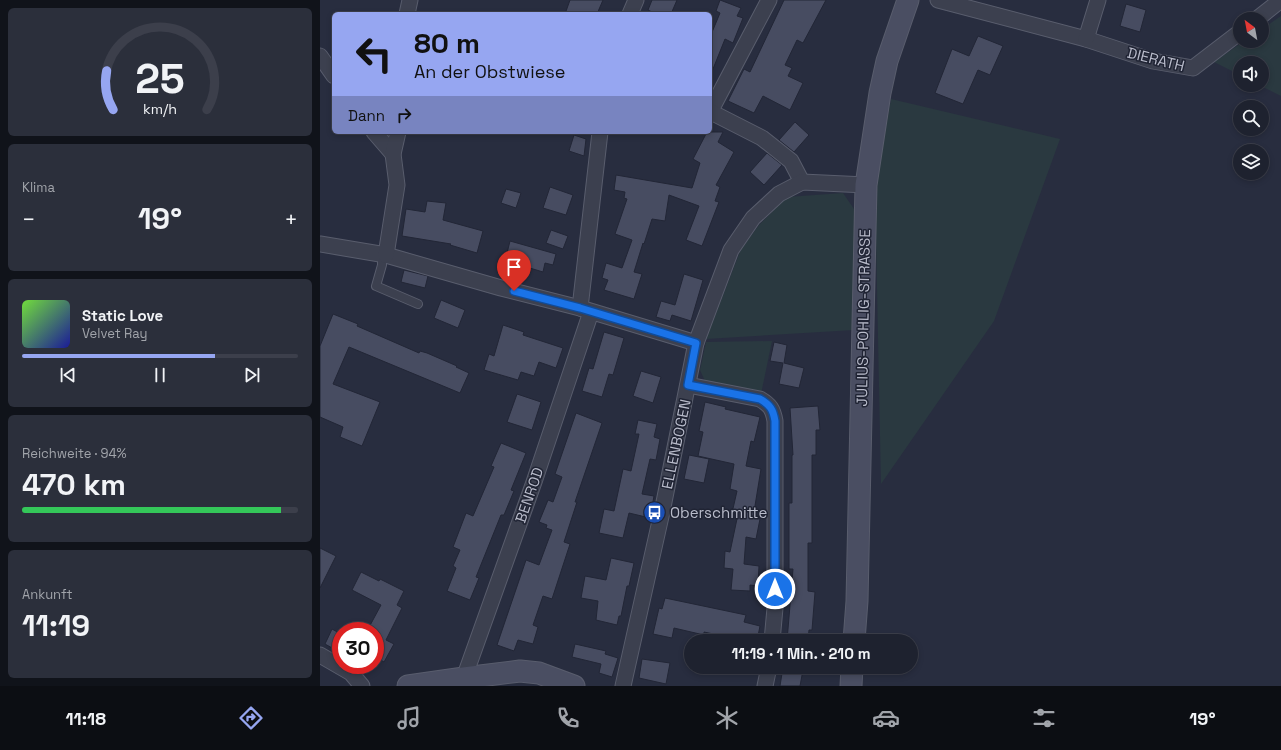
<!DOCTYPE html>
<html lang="de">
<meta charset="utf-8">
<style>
:root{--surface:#1e222f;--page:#2b2f3b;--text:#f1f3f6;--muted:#a1a4aa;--line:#3c3f4b;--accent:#96a6f1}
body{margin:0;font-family:"Space Grotesk",sans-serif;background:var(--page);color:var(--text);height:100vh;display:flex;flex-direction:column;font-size:15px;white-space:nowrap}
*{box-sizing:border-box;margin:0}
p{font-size:13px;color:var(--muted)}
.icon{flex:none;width:22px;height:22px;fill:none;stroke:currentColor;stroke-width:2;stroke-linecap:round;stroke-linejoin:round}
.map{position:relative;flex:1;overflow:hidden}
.details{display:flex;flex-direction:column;gap:8px;padding:8px;background:#10131a;width:320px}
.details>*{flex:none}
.banner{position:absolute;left:12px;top:12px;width:380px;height:122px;border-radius:6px;box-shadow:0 2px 6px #0003,0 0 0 1px var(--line);background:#96a6f1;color:#111;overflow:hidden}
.needle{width:26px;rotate:328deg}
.controls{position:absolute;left:913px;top:12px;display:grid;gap:8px}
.controls a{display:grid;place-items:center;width:36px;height:36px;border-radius:50%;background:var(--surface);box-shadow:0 2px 6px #0003,0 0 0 1px var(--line);font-size:20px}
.speed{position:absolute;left:12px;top:622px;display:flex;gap:8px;font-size:20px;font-weight:700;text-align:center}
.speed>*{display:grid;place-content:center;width:52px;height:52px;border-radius:50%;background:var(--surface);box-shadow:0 2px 6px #0003,0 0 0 1px var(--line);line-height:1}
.speed .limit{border:6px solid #d22;background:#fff;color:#111}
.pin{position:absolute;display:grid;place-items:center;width:34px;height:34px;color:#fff;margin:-41px -17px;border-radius:50% 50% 50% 0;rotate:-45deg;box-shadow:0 0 4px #0007}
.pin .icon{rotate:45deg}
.me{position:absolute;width:44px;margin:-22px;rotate:0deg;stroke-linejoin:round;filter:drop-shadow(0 0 3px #0008)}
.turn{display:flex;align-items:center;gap:14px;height:84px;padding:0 16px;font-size:18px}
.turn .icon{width:52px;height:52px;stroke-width:2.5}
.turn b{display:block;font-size:28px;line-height:34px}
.then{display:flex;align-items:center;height:38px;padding:0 16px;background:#0003;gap:8px;font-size:15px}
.big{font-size:30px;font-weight:600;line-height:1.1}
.details .card{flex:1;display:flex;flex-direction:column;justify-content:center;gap:6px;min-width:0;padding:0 14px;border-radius:6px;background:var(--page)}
.details .dial{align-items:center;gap:0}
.dial svg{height:104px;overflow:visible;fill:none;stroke:var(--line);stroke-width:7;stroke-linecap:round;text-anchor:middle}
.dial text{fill:var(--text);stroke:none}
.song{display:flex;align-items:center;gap:12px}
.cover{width:48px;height:48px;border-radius:6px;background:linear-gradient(135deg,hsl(100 70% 55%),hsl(240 70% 35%))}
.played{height:4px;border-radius:2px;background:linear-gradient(90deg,var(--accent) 70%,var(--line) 70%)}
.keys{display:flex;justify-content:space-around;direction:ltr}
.heat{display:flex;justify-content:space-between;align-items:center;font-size:22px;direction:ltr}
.charge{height:6px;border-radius:3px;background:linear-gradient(90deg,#34c759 94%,var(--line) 0)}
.trip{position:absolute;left:364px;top:634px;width:234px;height:40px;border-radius:20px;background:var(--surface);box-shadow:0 2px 6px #0003,0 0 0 1px var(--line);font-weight:600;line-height:40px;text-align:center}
.tabs{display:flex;height:64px;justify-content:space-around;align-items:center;background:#0c0e13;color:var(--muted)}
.tabs .icon{width:28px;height:28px}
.tabs .active{color:var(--accent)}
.tabs b{font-size:18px;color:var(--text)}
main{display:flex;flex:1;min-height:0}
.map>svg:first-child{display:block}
.green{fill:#2a3940}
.building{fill:#474c61;stroke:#222636}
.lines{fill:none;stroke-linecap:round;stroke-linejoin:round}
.lane-casing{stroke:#595d6d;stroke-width:10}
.street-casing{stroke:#595d6d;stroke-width:17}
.secondary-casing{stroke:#595d6d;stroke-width:23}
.lane{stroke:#3c404f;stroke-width:8}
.street{stroke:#3c404f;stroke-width:15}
.secondary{stroke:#4a4e62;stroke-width:21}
.route-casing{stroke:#114b97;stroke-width:10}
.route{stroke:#1a73e8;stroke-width:7}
.labels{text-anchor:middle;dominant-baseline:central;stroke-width:3;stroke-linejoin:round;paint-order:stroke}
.street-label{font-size:15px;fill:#b8bbca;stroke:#202434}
.poi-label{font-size:15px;fill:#b8bbca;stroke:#202434;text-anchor:start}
</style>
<main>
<section class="details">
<div class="card dial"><svg viewBox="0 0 100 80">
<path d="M14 69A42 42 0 1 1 86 69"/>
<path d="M14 69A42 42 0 0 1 9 39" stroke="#96a6f1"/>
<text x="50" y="56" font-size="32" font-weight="700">25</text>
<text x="50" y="72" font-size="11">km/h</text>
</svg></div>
<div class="card"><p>Klima</p>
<div class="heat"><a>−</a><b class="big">19°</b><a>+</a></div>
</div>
<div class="card">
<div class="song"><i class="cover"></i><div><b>Static Love</b><p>Velvet Ray</p></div></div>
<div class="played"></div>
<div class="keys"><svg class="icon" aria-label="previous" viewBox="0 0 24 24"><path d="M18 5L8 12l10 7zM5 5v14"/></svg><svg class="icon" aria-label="pause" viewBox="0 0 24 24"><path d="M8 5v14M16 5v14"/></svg><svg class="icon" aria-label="next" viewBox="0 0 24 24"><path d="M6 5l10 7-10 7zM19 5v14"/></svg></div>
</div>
<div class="card"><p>Reichweite · 94%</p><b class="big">470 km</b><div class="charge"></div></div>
<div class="card"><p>Ankunft</p><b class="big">11:19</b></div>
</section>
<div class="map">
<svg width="961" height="686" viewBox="0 0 961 686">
<rect width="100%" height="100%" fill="#282d3f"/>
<g class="green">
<polygon points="961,16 961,96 939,85 942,85 942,63 920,63 920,75 894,62 924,41 942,41 942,29"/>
<polygon points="571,99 740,139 674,321 561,484 555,189"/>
<polygon points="523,193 534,209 536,224 534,330 386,339 421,249 439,225 467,197"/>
<polygon points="452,341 441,394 385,381 380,370 386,342"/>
</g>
<g class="building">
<polygon points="250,0 283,0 277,14 245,14"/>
<polygon points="332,0 357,0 351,14 336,14 328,10"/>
<polygon points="400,0 421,8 417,16 423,18 413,43 405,39 391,74 390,37 400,13 396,11"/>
<polygon points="464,0 506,0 483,43 477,40 465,65 472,68 468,76 483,83 470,110 443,96 434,113 408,101 424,69 430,72"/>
<polygon points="806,4 826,10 820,32 800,26"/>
<polygon points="658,36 683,46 670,75 658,70 643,104 615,93 632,49 649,56"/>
<polygon points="475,122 489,135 474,152 459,140"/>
<polygon points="387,132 403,132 398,142 414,152 396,185 400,187 395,201 399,202 382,246 366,240 379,206 349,195 345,221 332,219 324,244 323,243 314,272 322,274 314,299 284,290 288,280 282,278 286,263 302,268 312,240 295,234 307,199 304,198 305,192 294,190 296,175 372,188 380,163 373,159"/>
<polygon points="254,135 266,139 264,156 249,151"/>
<polygon points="447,153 462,165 444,185 430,172"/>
<polygon points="230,187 253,195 246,215 223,208"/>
<polygon points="186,189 201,193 196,208 181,203"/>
<polygon points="107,201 126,203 123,220 163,231 157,253 130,245 131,244 82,236 86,209 105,212"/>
<polygon points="231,230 248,236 243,249 226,243"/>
<polygon points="190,241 236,254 233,265 225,263 223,272 200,265 202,257 187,253"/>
<polygon points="84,270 108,276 105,288 81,282"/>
<polygon points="364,274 383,280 371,321 352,315 350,321 336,317 341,301 355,305"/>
<polygon points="121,300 145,310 138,328 114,318"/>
<polygon points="13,314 38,324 37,326 99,353 100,351 107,353 137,366 136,367 149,373 140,393 29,347 13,384 60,402 42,446 20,437 23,427 0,417 0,346"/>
<polygon points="183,325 204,332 203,335 243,348 236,368 219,362 214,376 201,372 198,380 164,370 169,354 174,356"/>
<polygon points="284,332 304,338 293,375 289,374 282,397 262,391 269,368 273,369"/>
<polygon points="454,342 467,345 464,363 484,368 479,388 459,384 463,363 450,361"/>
<polygon points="321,371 341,377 333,403 313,396"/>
<polygon points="197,394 221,402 212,430 187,422"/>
<polygon points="385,402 406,407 405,409 440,417 434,442 431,441 426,466 441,469 433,518 440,519 436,539 426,537 424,564 439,566 438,586 430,585 430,591 411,590 413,569 404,568 405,551 410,552 418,514 412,513 417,491 410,489 414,464 378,456 383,432 379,431"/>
<polygon points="498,406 500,430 496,430 496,455 492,455 492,543 488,543 488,591 495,592 492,630 489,630 488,641 467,641 473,569 469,569 469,503 472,503 472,455 473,455 470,408"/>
<polygon points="256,413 282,423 255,502 257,502 244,542 250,544 232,599 223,596 213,625 218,627 213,644 198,640 194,651 177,645 206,560 219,565 232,530 226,528 227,525 219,522 228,500 233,502 242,477 235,474"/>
<polygon points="318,420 337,424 334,437 340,439 336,460 330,459 322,494 334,496 330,518 309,513 303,538 279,533 284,509 294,511 303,469 311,471 319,434 315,434"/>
<polygon points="181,443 206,453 191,490 194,491 184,515 181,515 156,577 159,578 150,600 127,591 136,568 133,566 140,550 133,547 146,513 153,516 174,467 171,466"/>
<polygon points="369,455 389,459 384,483 364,479"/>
<polygon points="0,548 16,556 0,588"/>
<polygon points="291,558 314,563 309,586 307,586 301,616 299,616 297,625 276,620 278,601 261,598 265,576 286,580"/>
<polygon points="41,572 59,581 60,579 84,591 77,605 82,608 66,640 74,644 64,662 56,657 55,660 55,631 47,631 61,605 32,590"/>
<polygon points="345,598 426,615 424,622 440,626 437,641 417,641 417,639 384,632 384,635 354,628 352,638 333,634 339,608 342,609"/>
<polygon points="12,629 21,634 21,653 5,644"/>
<polygon points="255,644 286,651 285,654 298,658 292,677 279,673 281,664 252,657"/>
<polygon points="322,659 350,663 346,684 319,678"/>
<polygon points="463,667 483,670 480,686 460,686"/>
</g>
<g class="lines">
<defs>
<polyline id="lane" points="62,255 62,265 56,286 98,304"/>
<g id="street">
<polyline points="618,0 766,39 833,61 873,68 920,32"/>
<polyline points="87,14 90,0"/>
<polyline points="310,14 316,0"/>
<polyline points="937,19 961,0"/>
<polyline points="766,39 778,0"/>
<polyline points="0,56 14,76"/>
<polyline points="390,112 449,0"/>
<polyline points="391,112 442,138 471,161 482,182"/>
<polyline points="54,132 73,154"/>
<polyline points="0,244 66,255 181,288 260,308 376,343"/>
<polyline points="66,255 77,185 73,154 78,132"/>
<polyline points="260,308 280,132"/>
<path d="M368 385 440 399C450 405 453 409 455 421V608L452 641"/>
<polyline points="0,655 31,673 42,686"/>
<polyline points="144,678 214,482 271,312"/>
<polyline points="303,686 342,512 376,343 411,250 433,218 459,194 482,182 546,185"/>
<polyline points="445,686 449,667"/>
</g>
<g id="secondary">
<polyline points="534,641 537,601 546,185 560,93 567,61 588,0"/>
<polyline points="88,686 144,678 200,671 219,673 254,686"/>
<polyline points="531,686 532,667"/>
</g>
</defs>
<use href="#lane" class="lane-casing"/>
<use href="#street" class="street-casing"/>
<use href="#secondary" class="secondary-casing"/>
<use href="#lane" class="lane"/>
<use href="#street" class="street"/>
<use href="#secondary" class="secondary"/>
</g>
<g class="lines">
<defs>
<path id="route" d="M194 291 260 308 376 343 368 385 440 399C450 405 453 409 455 421V589"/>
</defs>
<use href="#route" class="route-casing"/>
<use href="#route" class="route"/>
</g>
<defs>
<symbol id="bus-disc" viewBox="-11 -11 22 22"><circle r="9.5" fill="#1a4fb4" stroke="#202434"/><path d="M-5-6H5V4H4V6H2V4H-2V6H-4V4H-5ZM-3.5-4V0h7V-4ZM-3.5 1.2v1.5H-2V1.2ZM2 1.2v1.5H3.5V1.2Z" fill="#fff"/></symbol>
</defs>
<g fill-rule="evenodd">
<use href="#bus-disc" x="322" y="500" width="25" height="25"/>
</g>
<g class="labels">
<g class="street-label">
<text transform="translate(836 59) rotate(14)">DIERATH</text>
<text transform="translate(543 318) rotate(-89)">JULIUS-POHLIG-STRASSE</text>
<text transform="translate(356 444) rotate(-78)">ELLENBOGEN</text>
<text transform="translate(209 495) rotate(-71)">BENROD</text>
</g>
<g class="poi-label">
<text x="350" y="512">Oberschmitte</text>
</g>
</g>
</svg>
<div class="controls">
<a><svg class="needle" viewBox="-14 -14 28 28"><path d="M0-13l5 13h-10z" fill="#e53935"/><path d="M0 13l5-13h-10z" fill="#a1a4aa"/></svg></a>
<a><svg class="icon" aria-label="sound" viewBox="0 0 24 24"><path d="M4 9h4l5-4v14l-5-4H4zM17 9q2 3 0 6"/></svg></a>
<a><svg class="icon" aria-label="search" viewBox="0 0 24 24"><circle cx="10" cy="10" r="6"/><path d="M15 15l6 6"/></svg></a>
<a><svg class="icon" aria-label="layers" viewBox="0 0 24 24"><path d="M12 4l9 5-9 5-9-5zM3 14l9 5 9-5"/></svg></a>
</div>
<div class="speed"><div class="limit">30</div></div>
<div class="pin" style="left:194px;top:291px;background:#d93025"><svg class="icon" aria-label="arrive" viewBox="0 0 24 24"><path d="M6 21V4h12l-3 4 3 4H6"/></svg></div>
<svg class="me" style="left:455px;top:589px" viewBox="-20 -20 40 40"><circle r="17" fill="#1a73e8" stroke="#fff" stroke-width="3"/><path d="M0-11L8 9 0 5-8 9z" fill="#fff"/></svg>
<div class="trip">11:19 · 1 Min. · 210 m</div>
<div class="banner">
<div class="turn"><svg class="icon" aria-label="left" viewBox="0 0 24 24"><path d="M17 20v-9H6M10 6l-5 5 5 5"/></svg><div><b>80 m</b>An der Obstwiese</div></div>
<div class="then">Dann<svg class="icon" aria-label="right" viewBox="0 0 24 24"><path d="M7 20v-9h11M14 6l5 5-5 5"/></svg></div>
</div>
</div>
</main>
<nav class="tabs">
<b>11:18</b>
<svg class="icon active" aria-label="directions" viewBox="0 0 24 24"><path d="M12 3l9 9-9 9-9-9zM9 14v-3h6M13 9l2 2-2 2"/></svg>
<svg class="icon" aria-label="music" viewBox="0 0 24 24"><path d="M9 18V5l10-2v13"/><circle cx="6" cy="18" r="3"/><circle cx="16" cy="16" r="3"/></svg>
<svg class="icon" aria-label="phone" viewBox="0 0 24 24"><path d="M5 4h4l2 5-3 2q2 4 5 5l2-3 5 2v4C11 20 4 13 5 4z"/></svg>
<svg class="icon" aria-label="climate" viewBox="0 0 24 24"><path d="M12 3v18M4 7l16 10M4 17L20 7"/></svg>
<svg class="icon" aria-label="car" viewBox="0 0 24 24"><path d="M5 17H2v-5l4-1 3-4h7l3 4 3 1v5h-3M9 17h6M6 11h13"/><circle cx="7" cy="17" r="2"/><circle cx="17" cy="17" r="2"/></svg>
<svg class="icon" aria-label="filters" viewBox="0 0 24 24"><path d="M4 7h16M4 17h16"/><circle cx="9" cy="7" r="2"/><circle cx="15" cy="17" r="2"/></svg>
<b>19°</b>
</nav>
